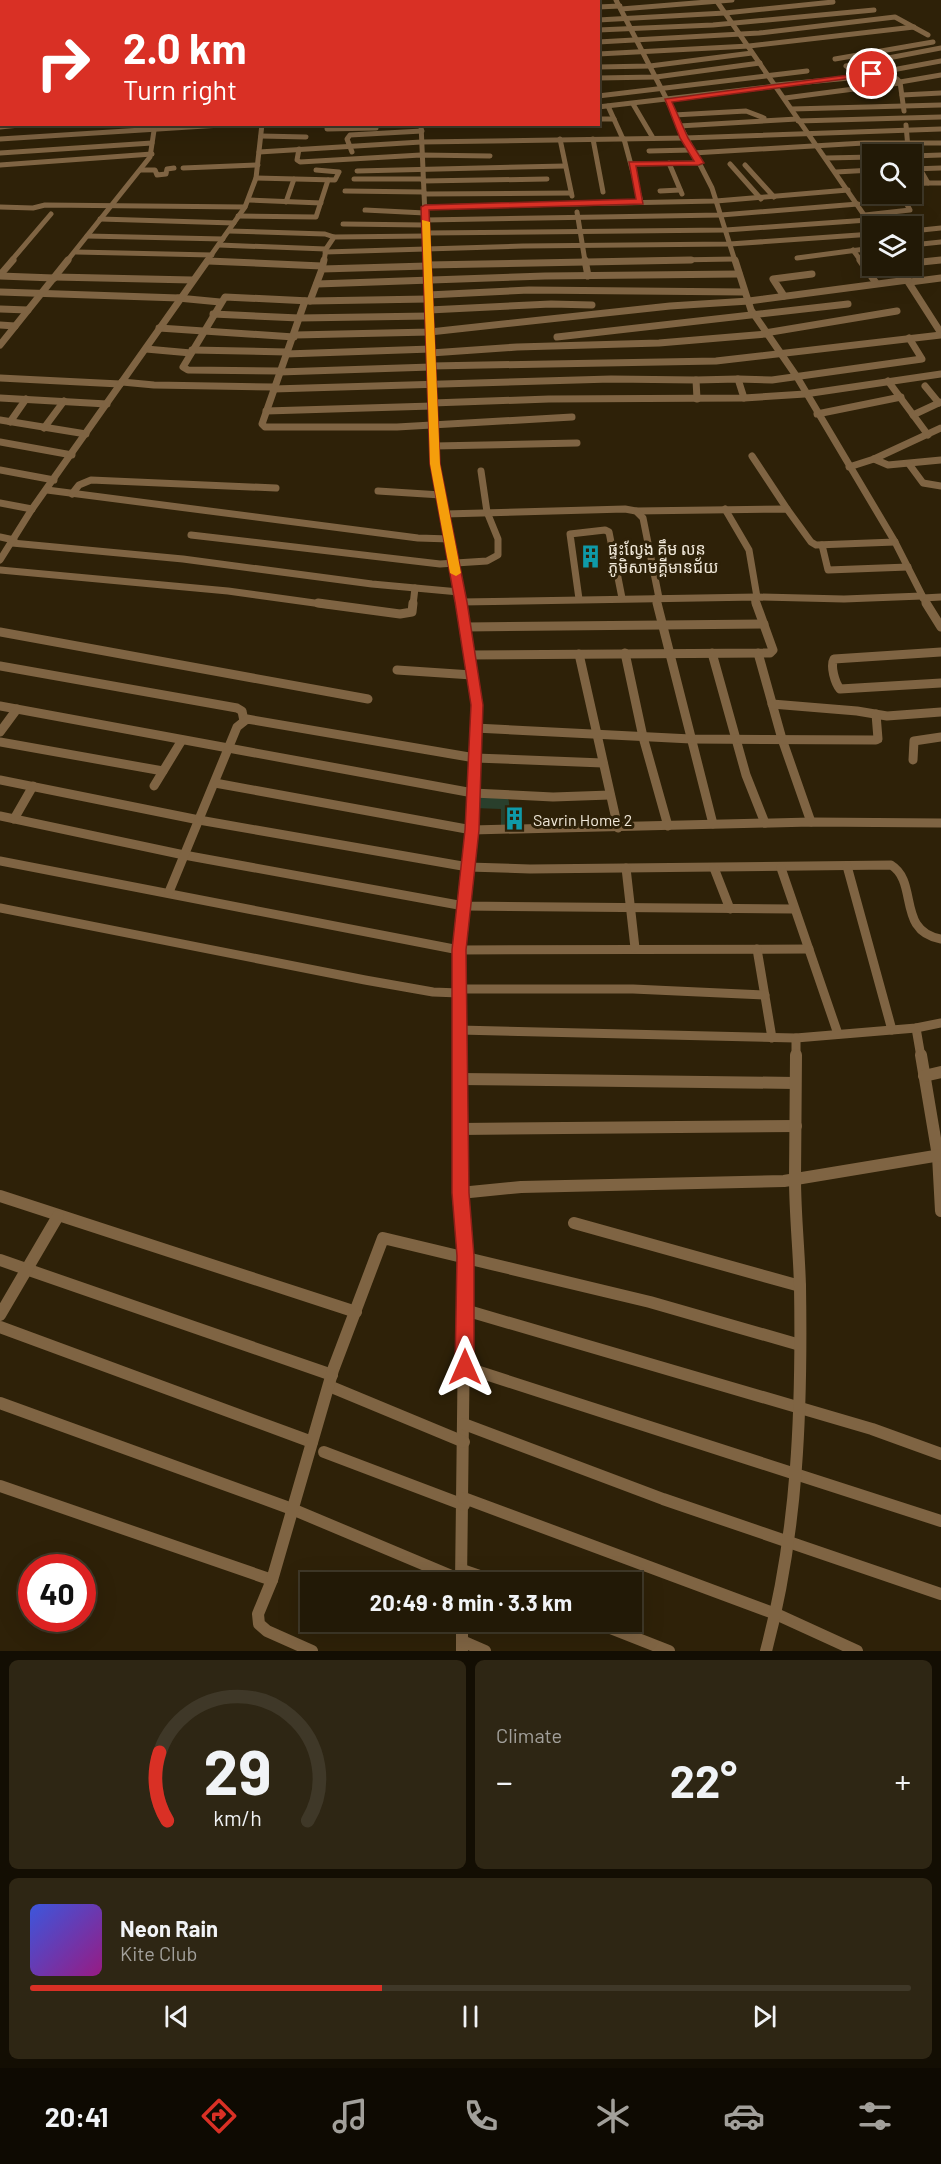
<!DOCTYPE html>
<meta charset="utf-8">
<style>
:root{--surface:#221906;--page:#2e2614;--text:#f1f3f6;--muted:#a2a09b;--line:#3f3828;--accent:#d93025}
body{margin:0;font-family:Barlow,"Noto Sans Khmer",sans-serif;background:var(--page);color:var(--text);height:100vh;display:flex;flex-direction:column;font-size:22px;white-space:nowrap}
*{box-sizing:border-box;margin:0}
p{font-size:20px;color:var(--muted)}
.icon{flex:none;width:33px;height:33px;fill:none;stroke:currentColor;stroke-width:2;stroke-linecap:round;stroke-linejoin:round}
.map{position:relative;height:1651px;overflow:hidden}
.details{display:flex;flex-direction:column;gap:9px;padding:9px;background:#130e03;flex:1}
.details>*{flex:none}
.hud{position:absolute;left:0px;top:0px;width:600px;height:126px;box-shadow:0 6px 24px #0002,0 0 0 2px var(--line);background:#d93025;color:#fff;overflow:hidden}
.fabs{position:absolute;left:862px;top:144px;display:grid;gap:12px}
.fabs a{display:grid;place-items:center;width:60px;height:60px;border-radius:0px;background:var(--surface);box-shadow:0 6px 24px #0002,0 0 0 2px var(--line);font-size:30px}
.speed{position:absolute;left:18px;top:1554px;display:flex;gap:12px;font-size:30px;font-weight:700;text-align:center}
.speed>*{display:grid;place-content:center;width:78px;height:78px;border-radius:50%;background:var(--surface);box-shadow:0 6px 24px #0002,0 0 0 2px var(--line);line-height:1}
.speed .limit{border:9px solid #d22;background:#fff;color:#111}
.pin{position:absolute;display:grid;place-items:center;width:51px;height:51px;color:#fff;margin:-26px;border:3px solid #fff;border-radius:50%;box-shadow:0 2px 6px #0007}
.me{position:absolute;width:66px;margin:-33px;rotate:0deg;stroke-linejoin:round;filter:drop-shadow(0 0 4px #0008)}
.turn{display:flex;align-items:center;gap:21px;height:126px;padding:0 24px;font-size:27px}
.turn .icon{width:78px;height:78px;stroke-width:2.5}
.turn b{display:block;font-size:42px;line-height:51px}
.big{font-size:45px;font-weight:700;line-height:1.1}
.details .widget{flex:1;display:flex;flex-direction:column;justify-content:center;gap:9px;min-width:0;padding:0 21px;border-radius:9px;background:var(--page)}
.details .dial{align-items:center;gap:0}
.dial svg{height:156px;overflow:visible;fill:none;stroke:var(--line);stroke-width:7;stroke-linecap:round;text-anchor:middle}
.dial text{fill:var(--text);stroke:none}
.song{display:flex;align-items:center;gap:18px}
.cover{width:72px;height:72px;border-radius:9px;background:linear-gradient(135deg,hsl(230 70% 55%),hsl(310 70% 35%))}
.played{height:6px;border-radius:3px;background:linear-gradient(90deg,var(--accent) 40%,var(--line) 40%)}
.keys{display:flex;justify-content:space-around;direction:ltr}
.heat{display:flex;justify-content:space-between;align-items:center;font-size:33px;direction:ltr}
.details .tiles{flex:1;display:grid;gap:9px;grid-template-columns:1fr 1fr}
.widget:last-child{grid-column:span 2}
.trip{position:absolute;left:300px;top:1572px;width:342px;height:60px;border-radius:0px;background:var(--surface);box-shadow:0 6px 24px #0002,0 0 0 2px var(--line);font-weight:700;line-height:60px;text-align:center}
.tabs{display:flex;height:96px;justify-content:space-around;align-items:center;background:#0e0a02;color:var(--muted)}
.tabs .icon{width:42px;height:42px}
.tabs .active{color:var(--accent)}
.tabs b{font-size:27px;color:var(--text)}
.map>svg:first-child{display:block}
.green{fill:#293f2c}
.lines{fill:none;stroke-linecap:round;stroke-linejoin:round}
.minor-far3{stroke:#7f6443;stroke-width:5}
.minor-far2{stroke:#7f6443;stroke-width:7}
.minor-far1{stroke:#7f6443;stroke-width:9}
.minor{stroke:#7f6443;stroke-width:12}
.route{fill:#d93025;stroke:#8d1f18;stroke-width:1.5}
.slow{fill:#f59e0b}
.labels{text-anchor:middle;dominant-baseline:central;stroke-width:6;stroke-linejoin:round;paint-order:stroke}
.poi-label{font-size:16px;fill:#f0e8d9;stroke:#2e2108;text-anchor:start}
</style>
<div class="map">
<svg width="941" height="1651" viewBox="0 0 941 1651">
<rect width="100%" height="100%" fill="#2e2108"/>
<polygon class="green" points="473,793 508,795 510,811 512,812 511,827 501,827 501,809 474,808"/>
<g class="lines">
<g class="minor-far3">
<polyline points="616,0 712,188 735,261"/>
<polyline points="716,0 873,228"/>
<polyline points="430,2 503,0"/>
<polyline points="598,7 620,6"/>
<polyline points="621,9 732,0"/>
<polyline points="598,20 725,13 833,2"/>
<polyline points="598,30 713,25 874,10"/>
<polyline points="598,42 759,33 895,17 928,35"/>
<polyline points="598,54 749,46 914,27"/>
<polyline points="835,59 933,42"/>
<polyline points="598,67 650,66 752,53"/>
<polyline points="860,76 846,66 941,48"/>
<polyline points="598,78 656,77 760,63"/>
<polyline points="897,79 900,82 904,111"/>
<polyline points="900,82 941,75"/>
<polyline points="776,85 849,78 941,61"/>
<polyline points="902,95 941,93"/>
<polyline points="598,96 807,71"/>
<polyline points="785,98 900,83"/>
<polyline points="633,104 653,138"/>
<polyline points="608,106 623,139"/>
<polyline points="598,107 776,86"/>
<polyline points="792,109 941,105"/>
<polyline points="674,115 746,111 764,118"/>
<polyline points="598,119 614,119"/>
<polyline points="798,121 941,117"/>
<polyline points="421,124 427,261"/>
<polyline points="906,125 908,148 912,154"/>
<polyline points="679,126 797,119"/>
<polyline points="0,127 29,124"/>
<polyline points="327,129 376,128"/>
<polyline points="261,136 306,137"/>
<polyline points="0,139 237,124"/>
<polyline points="560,139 572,196"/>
<polyline points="593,139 603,192"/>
<polyline points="624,139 641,202"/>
<polyline points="299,149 297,160 300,162 421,155 490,156"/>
<polyline points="649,151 692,150"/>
<polyline points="259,152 421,142 685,138 941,129"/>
<polyline points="352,152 347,139 350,135 422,131"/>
<polyline points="0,153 152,143"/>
<polyline points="693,153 864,143 941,143"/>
<polyline points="912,155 928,183 912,184"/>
<polyline points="912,156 941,155"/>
<polyline points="826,158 873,157"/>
<polyline points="669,163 682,194"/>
<polyline points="632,164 699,163"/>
<polyline points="730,164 761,199"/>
<polyline points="0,165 152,154"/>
<polyline points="745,165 774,197"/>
<polyline points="183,168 258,165"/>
<polyline points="912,169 941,168"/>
<polyline points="141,170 155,170 157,175 166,174 167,169 174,168"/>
<polyline points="357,171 565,166"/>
<polyline points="836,172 873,170"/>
<polyline points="256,178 335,180 339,172 316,170"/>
<polyline points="354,179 423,179"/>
<polyline points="423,181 547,179"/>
<polyline points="928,183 941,183"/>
<polyline points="345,191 424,192"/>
<polyline points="660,191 680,190"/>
<polyline points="424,194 571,193"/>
<polyline points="249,200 321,203"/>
<polyline points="286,202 294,179"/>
<polyline points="0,207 33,208 45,205 245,207"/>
<polyline points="425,207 716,201 848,190"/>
<polyline points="365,210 425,213"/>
<polyline points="577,212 585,261"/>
<polyline points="865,215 910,210 901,194"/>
<polyline points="238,216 316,217 328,180"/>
<polyline points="100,219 234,223"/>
<polyline points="425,220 721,215 858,204"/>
<polyline points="343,224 425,225"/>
<polyline points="229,231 325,234 334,237"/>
<polyline points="912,231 941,228"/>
<polyline points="426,233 726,230 868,220"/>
<polyline points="87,236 223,239"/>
<polyline points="219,245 326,249"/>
<polyline points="912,245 941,242"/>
<polyline points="853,250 861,261"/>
<polyline points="76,252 212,255"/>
<polyline points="325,252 523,246 730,244 873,234"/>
<polyline points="797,258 873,248"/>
<polyline points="11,261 51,214"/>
<polyline points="67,261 150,157 155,124"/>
<polyline points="207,261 245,207 256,178 262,124"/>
<polyline points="208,261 216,261"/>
<polyline points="324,261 326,249 334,237 426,236"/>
<polyline points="614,261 735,259"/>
<polyline points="928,261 941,260"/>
</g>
<g class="minor-far2">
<polyline points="427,260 435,464 461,605"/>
<polyline points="585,260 588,276"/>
<polyline points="735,260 751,310 797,377 895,542 927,605"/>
<polyline points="860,260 876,283"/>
<polyline points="208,261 322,266"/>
<polyline points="912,263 941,260"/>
<polyline points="427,265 691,260"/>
<polyline points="898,266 941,333"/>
<polyline points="322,269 324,260"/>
<polyline points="0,275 13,260"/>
<polyline points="0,276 54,278"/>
<polyline points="55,277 192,280"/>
<polyline points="910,282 941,278"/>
<polyline points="317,284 545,276 739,274"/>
<polyline points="0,292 179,298"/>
<polyline points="428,295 529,290 744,292"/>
<polyline points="784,296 773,279 812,274"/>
<polyline points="178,298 220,302"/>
<polyline points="305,301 262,424 265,427 397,427 572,417"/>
<polyline points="310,301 322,269 427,266"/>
<polyline points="0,309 28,310"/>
<polyline points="429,310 551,304 592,305"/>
<polyline points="213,314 299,318 429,316"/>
<polyline points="0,325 15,326"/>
<polyline points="159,328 294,337"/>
<polyline points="765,333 897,311"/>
<polyline points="295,335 430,332 670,306 749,301 908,280"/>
<polyline points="557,337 848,304"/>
<polyline points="0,345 68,260"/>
<polyline points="146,349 191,353"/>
<polyline points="192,350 287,352"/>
<polyline points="431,353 517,347 659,343 766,334"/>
<polyline points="286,354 431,349"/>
<polyline points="431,366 716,361 941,335"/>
<polyline points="280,371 188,370 183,367 225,297 310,301 428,299"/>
<polyline points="279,372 431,367"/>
<polyline points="0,378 120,384"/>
<polyline points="738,379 772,380 922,359 909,338"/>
<polyline points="696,380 738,379 744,398"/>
<polyline points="888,381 928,435"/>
<polyline points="122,382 154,385 274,387"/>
<polyline points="925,386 939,403"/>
<polyline points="273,389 611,379 696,380 697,399"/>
<polyline points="0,398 107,404"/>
<polyline points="432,403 549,399 744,398 805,394 941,374"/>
<polyline points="266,411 432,406"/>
<polyline points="817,414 901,397"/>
<polyline points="913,415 941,402"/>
<polyline points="0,420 86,434"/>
<polyline points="10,422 26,399"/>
<polyline points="44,428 64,401"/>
<polyline points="0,442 72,455"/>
<polyline points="434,446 577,443"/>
<polyline points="752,456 787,509"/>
<polyline points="874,459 888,465 941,460"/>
<polyline points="909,464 923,483 941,486"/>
<polyline points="849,467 874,459 941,428"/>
<polyline points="0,470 54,480"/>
<polyline points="47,490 418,538 450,539"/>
<polyline points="378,491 441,495"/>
<polyline points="72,494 79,485 91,480 276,488"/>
<polyline points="0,503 32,509"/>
<polyline points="725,509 749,550 757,597"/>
<polyline points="636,511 787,509 811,542 816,545 895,542"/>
<polyline points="445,514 625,509 636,511 643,518 659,598"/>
<polyline points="191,535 440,564 487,561 498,555 498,539 487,512 481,471"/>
<polyline points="0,537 14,540"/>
<polyline points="12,543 183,559 372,584 459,592"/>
<polyline points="822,545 828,570 908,567"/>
<polyline points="0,560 32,509 208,260"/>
<polyline points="0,570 228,591 329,605"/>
<polyline points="656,598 658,605"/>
<polyline points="754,598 756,605"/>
<polyline points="923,598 941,597"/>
<polyline points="579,599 570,534 605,530 609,532 622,598"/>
<polyline points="461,602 757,597 844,599 922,596"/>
<polyline points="413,605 415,588"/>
</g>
<g class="minor-far1">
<polyline points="318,603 400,614 412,612 413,603"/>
<polyline points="657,603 713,824"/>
<polyline points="926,603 941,627"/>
<polyline points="465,627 764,624"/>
<polyline points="0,632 368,699"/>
<path d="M941 652 834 659C830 666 835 683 840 689L941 683"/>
<polyline points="625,653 643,737 668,826"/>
<polyline points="712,653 746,775 765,823"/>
<polyline points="758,653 782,739 811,822"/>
<polyline points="579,654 618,828"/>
<polyline points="469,655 770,653 773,650 756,603"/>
<polyline points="0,666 237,708 242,711 244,721"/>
<polyline points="397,670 472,675"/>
<polyline points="772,704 857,711 887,716 941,712"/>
<polyline points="0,706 473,793 553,797 610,795"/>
<polyline points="475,728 691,739 876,740 878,739 876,714"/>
<polyline points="0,732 17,709"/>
<polyline points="0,742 163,771"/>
<polyline points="913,760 914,741 941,737"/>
<path d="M0 780 199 820 468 867 530 869 891 865C919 882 896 931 941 939"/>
<polyline points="215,783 472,830 811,822 941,823"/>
<polyline points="154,786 182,740"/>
<polyline points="0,816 184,855 464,906 794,909"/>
<polyline points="14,819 33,786"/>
<polyline points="0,861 459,950 809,949"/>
<polyline points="847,866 892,1030"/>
<polyline points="626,868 635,948"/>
<polyline points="714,868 730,909"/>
<polyline points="781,868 838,1034"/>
<polyline points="169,892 237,727 247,719 475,758 603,763"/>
<polyline points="0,908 365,980 433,992 459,993"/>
<polyline points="757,949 772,1038"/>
<polyline points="459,989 633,989 765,995"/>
<polyline points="916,1028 921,1057"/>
<polyline points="459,1030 796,1038 916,1028 941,1023"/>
<polyline points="459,1057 459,950 472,830 477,705 461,603"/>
<polyline points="796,1057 796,1038"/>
</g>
<g class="minor">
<polyline points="459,1055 460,1193 465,1256 461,1582"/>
<polyline points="921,1055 938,1156 941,1211"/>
<polyline points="924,1076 941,1072"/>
<polyline points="459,1079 795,1083"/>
<polyline points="460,1129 796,1126"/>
<polyline points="460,1193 521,1187 784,1181 941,1155"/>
<polyline points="0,1196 356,1312"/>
<polyline points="574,1223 800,1286"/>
<polyline points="0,1260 332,1375"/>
<polyline points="465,1310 872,1429 941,1454"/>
<polyline points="0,1315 58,1216"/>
<polyline points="0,1327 312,1442"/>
<polyline points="464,1367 941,1521"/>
<polyline points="329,1386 464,1442"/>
<polyline points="0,1403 292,1509 461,1580"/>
<polyline points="464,1424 663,1499 941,1594"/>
<polyline points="324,1452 464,1505"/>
<polyline points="0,1486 272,1580"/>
<polyline points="464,1498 776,1614 857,1651"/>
<polyline points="462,1570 497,1582"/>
<polyline points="462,1622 462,1651"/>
<polyline points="595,1622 669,1651"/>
<polyline points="462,1641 485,1651"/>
<polyline points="312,1651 267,1631 259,1624 258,1614 272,1580 333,1370 383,1238 650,1302 800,1345"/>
<path d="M766 1651C798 1532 802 1409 800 1286 799 1250 795 1214 795 1178 795 1137 796 1096 796 1055"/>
</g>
</g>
<polygon class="route" points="872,72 875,75 672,102 688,138 704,163 699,165 636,166 643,204 429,210 440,464 467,602 483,705 479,830 466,950 469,1193 474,1256 474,1367 471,1373 465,1375 458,1373 455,1367 457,1256 452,1193 452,950 465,830 471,705 455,602 430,464 421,207 425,205 636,199 629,162 694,161 680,138 665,99"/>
<polygon class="slow" points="422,220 430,222 440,464 461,573 456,576 450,573 430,464"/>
<defs>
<symbol id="building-bare" viewBox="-9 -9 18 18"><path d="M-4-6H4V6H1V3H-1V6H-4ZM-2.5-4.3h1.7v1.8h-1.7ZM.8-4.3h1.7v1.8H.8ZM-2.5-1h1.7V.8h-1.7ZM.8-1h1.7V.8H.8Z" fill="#0f9aa8" stroke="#2e2108" stroke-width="2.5" paint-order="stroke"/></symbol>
</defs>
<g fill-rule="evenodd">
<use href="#building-bare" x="574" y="540" width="33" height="33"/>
<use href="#building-bare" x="498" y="802" width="33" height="33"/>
</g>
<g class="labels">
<g class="poi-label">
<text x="608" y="548">ផ្ទះល្វែង គឹម លន<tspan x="608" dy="18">ភូមិសាមគ្គីមានជ័យ</tspan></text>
<text x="533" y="819">Savrin Home 2</text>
</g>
</g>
</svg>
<div class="fabs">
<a><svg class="icon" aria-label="search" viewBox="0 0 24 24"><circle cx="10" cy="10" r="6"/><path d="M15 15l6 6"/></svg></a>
<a><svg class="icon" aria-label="layers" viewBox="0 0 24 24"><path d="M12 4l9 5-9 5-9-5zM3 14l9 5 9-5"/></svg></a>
</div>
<div class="speed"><div class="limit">40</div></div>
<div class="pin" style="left:872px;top:74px;background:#d93025"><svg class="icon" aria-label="arrive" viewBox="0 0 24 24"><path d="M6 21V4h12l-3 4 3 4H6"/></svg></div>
<svg class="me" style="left:465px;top:1367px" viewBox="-20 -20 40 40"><path d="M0-17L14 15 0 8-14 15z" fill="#d93025" stroke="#fff" stroke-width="4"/></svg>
<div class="trip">20:49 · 8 min · 3.3 km</div>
<div class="hud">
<div class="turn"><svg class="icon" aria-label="right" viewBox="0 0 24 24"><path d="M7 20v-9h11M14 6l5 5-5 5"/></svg><div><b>2.0 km</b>Turn right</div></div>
</div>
</div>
<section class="details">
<div class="tiles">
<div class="widget dial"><svg viewBox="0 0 100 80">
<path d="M14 69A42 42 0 1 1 86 69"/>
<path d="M14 69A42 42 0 0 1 10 34" stroke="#d93025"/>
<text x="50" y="56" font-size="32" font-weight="700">29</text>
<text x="50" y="72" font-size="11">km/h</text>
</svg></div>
<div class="widget"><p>Climate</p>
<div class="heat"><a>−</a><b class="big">22°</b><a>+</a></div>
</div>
<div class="widget">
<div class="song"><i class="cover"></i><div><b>Neon Rain</b><p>Kite Club</p></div></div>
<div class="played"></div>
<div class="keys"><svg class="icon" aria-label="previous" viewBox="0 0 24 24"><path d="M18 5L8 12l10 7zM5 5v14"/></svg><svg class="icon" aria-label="pause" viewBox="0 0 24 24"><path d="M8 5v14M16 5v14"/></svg><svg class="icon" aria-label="next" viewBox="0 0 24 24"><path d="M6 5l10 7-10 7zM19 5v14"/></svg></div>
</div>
</div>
</section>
<nav class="tabs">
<b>20:41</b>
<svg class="icon active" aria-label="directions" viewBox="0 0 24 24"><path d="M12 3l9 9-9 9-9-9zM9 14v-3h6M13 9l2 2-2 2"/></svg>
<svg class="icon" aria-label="music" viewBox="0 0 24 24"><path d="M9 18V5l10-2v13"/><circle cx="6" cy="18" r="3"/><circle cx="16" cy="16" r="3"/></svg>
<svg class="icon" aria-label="phone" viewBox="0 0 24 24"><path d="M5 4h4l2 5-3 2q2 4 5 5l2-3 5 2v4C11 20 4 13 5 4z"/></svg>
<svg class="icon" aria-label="climate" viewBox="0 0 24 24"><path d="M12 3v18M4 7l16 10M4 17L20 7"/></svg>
<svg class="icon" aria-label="car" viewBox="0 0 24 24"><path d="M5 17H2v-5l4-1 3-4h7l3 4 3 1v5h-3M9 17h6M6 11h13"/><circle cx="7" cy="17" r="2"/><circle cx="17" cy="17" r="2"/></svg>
<svg class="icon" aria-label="filters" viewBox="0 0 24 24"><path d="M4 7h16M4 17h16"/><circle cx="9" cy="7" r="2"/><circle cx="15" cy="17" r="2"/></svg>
</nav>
